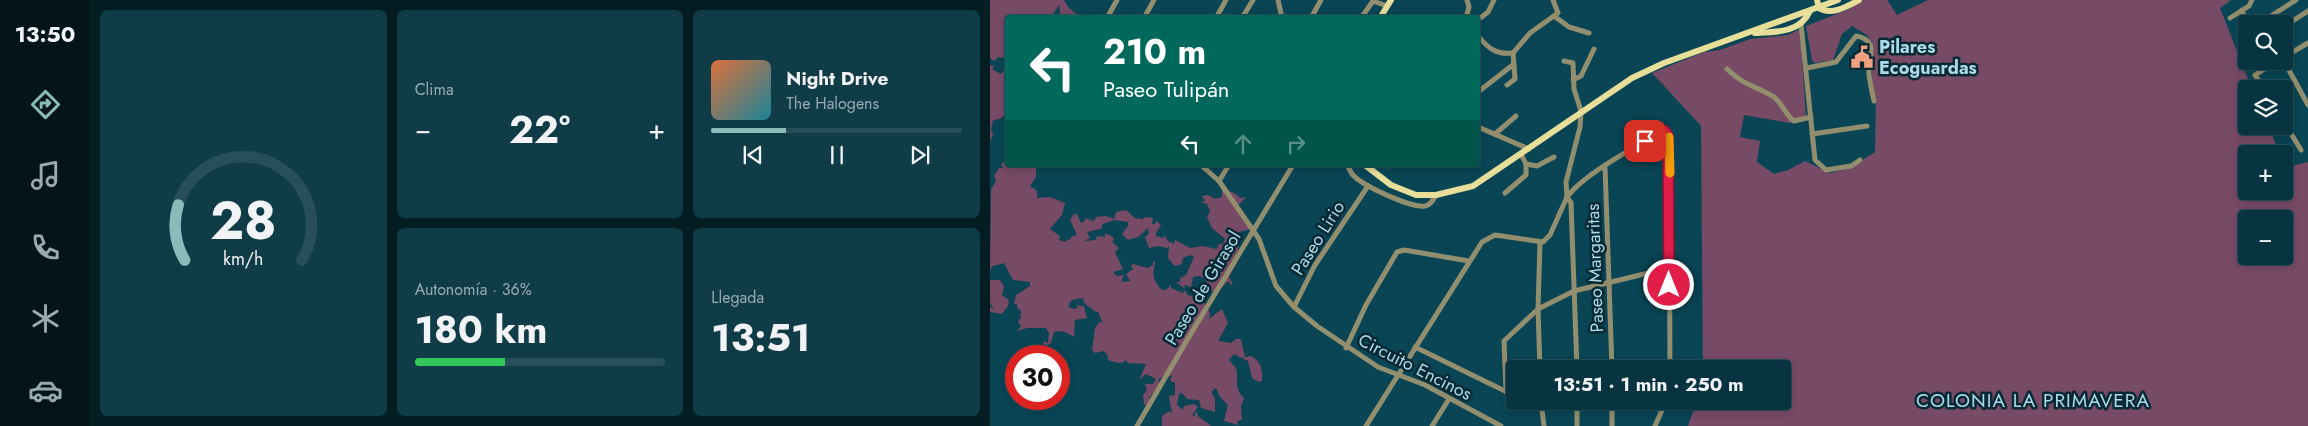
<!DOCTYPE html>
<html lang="es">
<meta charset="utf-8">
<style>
:root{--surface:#073440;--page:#103c47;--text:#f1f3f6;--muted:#98aab1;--line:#284f59;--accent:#8bbbb9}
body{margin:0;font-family:Jost,sans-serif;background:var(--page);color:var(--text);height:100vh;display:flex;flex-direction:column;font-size:19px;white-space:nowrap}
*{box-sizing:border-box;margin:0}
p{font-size:16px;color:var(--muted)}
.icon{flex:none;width:28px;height:28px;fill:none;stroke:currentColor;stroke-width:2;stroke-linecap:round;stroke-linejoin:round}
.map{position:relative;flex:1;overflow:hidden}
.sheet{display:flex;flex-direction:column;gap:10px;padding:10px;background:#041d23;width:900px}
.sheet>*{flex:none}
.banner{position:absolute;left:15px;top:15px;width:475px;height:152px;border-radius:5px;box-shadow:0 2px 8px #0003,0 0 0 1px var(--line);background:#00695c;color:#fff;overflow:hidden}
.tools{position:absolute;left:1248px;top:15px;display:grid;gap:10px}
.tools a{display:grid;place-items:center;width:55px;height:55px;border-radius:5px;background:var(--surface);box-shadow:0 2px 8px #0003,0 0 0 1px var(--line);font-size:25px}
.speed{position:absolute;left:15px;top:345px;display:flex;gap:10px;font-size:25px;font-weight:700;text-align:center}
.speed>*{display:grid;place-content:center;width:65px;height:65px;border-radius:50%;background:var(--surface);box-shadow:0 2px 8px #0003,0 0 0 1px var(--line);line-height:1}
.speed .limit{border:8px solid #d22;background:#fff;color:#111}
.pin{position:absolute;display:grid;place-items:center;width:42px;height:42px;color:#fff;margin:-21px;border-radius:10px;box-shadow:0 2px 8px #0006}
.me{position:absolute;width:55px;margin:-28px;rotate:0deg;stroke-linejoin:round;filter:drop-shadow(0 0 4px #0008)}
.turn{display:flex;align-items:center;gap:18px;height:105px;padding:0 15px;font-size:22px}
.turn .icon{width:65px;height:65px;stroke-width:2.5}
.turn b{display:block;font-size:35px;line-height:42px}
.lanes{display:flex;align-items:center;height:48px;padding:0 15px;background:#0003;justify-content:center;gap:25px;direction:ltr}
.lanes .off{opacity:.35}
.big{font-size:38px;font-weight:700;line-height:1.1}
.sheet .widget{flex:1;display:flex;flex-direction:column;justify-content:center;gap:8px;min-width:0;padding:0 18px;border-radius:8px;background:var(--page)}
.sheet .dial{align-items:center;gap:0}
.dial svg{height:130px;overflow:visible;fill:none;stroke:var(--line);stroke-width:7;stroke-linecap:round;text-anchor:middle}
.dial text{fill:var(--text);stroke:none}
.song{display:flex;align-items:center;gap:15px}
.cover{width:60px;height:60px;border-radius:8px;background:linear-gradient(135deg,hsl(20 70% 55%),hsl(190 70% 35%))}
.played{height:5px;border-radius:2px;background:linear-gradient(90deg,var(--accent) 30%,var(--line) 30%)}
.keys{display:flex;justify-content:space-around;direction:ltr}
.heat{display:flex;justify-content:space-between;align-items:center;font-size:28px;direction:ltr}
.charge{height:8px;border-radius:4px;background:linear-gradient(90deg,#34c759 36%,var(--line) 0)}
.sheet .tiles{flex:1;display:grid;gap:10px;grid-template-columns:repeat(3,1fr)}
.widget:first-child{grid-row:span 2}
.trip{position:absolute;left:516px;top:360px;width:285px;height:50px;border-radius:5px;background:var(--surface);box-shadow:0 2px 8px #0003,0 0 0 1px var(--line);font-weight:700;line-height:50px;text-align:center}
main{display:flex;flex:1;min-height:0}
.menu{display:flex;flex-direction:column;width:90px;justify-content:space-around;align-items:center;background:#03151a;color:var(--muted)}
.menu .icon{width:35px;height:35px}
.menu .on{color:var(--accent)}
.menu b{font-size:22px;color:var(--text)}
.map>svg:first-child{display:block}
.green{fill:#774a66;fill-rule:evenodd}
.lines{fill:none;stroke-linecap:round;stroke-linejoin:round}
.minor{stroke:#938f6e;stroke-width:5}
.major{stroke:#e7df99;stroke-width:6}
.route-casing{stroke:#92132f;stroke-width:12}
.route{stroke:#e11d48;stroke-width:9}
.slow{stroke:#f59e0b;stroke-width:9}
.labels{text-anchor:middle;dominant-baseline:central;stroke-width:5;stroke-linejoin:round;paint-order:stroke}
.poi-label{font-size:18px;font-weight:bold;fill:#acdaea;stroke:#072933;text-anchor:start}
.street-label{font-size:18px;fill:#acdaea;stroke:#072933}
.neighbourhood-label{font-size:19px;letter-spacing:1px;fill:#acdaea;stroke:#072933}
</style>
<main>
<nav class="menu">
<b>13:50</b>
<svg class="icon on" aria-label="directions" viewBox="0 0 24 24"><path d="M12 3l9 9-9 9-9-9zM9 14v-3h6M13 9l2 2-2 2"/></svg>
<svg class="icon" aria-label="music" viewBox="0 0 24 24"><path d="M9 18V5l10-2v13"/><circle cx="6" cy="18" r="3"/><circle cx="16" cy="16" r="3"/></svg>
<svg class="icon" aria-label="phone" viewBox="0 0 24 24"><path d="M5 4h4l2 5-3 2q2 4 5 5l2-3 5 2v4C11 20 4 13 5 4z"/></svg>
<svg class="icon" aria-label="climate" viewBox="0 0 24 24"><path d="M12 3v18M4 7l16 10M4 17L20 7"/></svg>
<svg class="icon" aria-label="car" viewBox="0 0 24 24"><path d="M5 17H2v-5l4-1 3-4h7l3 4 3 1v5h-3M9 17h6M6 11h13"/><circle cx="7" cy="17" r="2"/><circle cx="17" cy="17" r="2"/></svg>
</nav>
<section class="sheet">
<div class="tiles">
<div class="widget dial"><svg viewBox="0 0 100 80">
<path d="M14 69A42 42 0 1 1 86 69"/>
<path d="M14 69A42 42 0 0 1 10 35" stroke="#8bbbb9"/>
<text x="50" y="56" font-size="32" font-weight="700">28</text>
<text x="50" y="72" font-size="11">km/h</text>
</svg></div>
<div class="widget"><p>Clima</p>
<div class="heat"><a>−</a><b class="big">22°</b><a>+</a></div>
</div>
<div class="widget">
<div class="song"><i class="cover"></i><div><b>Night Drive</b><p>The Halogens</p></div></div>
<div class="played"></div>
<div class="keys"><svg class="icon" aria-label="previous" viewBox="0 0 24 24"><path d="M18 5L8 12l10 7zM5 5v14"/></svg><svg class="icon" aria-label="pause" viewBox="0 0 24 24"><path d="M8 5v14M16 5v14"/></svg><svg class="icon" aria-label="next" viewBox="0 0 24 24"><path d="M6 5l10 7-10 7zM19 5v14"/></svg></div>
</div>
<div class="widget"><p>Autonomía · 36%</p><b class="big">180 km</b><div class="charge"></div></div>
<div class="widget"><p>Llegada</p><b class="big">13:51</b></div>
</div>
</section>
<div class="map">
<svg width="1318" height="426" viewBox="0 0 1318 426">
<rect width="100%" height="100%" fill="#094555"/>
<g class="green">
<polygon points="0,0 74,0 78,7 90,17 68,16 70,13 69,5 63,14 57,17 18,18 17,58 8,57 4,61 0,58"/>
<path d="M874 0H897L907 15 938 0H1241L1230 8 1262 89H1256V126H1278L1290 154H1256V191H1294V163L1296 167 1318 162V426H698L707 401H792V369H713L711 126 662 73 714 52 730 50 760 39 798 35 810 29 816 117 800 123 754 115 750 137 770 141 767 162 784 174 798 170 815 161 840 173 858 169 885 152 886 99 882 81V43L877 35 862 26 852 34 843 60 824 63 822 60 816 26 857 10ZM1256 219H1294V256H1256Z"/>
<polygon points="0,65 4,66 2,69 11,74 18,65 17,113 10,119 3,120 1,129 3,135 0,141"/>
<path d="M17 143 18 165 46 167V177L40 186 47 191V198L60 197 75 203 72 215 60 229 70 236 69 240 76 242 77 239 80 240 81 237 87 235 80 220 84 214H87L91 223 95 221V218L104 221 106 217 116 216 124 219 126 212 136 210 146 219 150 218 152 220 155 217 163 218 162 224H165L166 221 171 225 165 235 172 238 175 236 178 241 184 244 185 240 200 248 212 246 227 249 229 244H233L235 239 222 228 217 217 220 211 217 204 211 202 215 201 212 196 218 195 225 199 232 197V190C238 190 247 193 250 198L256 197 248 206 261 229 249 232 248 251 245 255 248 261 239 277 243 284 241 285 238 281 228 292 214 290 217 281 210 276 203 277 201 287 194 285 195 289 186 282H190V278L196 275 204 257 200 255 193 258 192 264 185 266 178 258 179 246 177 248 168 246 159 248 155 237 159 234 158 228 148 237 138 240 132 234 138 226V222L124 220 113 224 111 229 97 232 100 238 95 241 106 240 107 236 115 237V233L123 237 124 240 122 242 129 248 125 252 133 269 123 272 127 276 134 275 131 282 140 281 136 274 143 269 141 266 143 264 158 268 163 265V261L165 262C163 276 162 279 172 290H176L181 285V288L193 293 194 290 198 295 212 299 220 313 219 319 232 309 238 323 228 341 241 343 246 339H251L255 357 261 356C271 361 273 370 272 381L269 382 262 378 258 361 244 354 239 360 246 368C249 380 243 388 254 398L251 405 252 420 247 421 248 425 234 421 238 405 230 397 226 388 221 392 225 398V412L211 408 209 400 197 399 192 393 189 394 187 405 193 410 194 406 204 404 208 407 202 415 205 416V413L207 412 208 416 221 426H172V416L179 411 182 414 179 396 185 395V383L180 381 182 375 175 379 172 377 169 379V385L159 398 162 401 158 405H154L153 395 157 390 155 384H163L166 379 156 374 149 380 156 364 138 363 136 360C133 365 123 362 118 360V356L114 351 105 353 102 350 105 328 110 321 113 324 108 312H106L94 303 93 298 82 300 79 304 80 308 85 309 88 307 86 301 89 306H94L97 318 85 320 84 337C77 333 73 330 64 332L61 343 56 346 53 343 54 341 58 343 59 333 56 328H37L27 331 31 326 28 322 31 318 30 315 32 312 27 308V304H24L26 295 40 286V282L23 280 14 263 3 266 0 270 1 190 6 181 4 176 9 168H13L11 164 15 161 14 150Z"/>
<polygon points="0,280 10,280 14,287 12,295 19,300 18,306 12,314 0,312 0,307 4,309 0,303"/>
</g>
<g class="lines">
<g class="minor">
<polyline points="288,0 292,18"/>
<polyline points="1252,10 1257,24"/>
<polyline points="564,16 579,27 599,33"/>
<polyline points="117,18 127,0"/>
<polyline points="154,18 164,0"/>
<polyline points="226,18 236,0"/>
<polyline points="252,18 263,0"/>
<polyline points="321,18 331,0"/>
<polyline points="371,18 383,1 397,6"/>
<polyline points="476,18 479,7 477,0"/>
<polyline points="1240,18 1259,6 1262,0"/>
<polyline points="488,20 498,12 504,0"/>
<polyline points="1273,21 1306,0"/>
<polyline points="811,24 825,160 836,170 861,166 870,160"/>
<polyline points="1295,26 1318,11"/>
<path d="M488 36C498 48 506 55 523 53"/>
<polyline points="523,53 540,33 568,13 563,0"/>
<polyline points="1294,57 1318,43"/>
<polyline points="1294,61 1318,105"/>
<path d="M817 68 846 62 866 36C890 40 878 58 879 74 880 84 882 92 884 101"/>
<path d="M737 69C753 85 766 86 784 97 791 102 796 115 804 121L821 117"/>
<polyline points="583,80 591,76 604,49"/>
<polyline points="517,85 525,79 523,53"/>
<polyline points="1274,89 1265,75 1287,61"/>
<polyline points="488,92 524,64"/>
<polyline points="1294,122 1311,150"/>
<polyline points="488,127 539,149"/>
<polyline points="505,134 526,116"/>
<polyline points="822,134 877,126"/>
<polyline points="536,164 547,166 564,157"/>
<polyline points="211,165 229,181 269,239 286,286 304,307 327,326 388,367 435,385 511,426"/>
<path d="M357 165C359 168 361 173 363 175 373 186 421 208 435 206 441 205 443 200 446 195"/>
<polyline points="399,166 399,165"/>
<polyline points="615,167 622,369"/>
<polyline points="229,181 239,165"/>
<polyline points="515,193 536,175 536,164 531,154"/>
<polyline points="550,242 548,309 550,369"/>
<polyline points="304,307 325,265 378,186"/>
<polyline points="425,347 525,396"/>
<polyline points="356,348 376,305 407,252 414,250 479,261"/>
<path d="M587 369 581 203 577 197C594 174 644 148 669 132L675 131 679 136 680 369"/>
<polyline points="516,392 514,341 548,309 584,291 679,268"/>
<polyline points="537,401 552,407"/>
<polyline points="551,401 554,426"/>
<polyline points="587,401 587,426"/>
<polyline points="622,401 622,426"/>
<polyline points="147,426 197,340 303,165"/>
<polyline points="376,426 492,242 505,235 553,242 560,235 577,197 576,182 590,127 591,111 584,89 583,63 574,61"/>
<polyline points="442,426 459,399"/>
<polyline points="665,426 676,401"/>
</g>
<g class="major">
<path d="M827 0 829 8C841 16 858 6 869 0"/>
<polyline points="390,18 401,0"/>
<path d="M765 33C786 32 810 33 820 11"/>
<polyline points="375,165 401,185 426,195 446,195 483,186 642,78 674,63 848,0"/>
</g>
</g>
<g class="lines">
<defs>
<polyline id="route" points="655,141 672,131 675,131 678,136 679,285"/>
</defs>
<use href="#route" class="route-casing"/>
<use href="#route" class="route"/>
<polyline class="slow" points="679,137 680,173"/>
</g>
<defs>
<symbol id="civic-bare" viewBox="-9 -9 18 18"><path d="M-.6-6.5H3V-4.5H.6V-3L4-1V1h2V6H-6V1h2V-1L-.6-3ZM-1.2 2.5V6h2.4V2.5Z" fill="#f2a080" stroke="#072933" stroke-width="2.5" paint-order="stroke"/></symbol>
</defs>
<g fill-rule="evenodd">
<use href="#civic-bare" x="856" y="41" width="32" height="32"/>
</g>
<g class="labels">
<g class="poi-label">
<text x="889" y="47">Pilares<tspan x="889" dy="21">Ecoguardas</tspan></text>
</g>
<g class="street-label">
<text transform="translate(328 238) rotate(-58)">Paseo Lirio</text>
<text transform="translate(605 268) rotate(-92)">Paseo Margaritas</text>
<text transform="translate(213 288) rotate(-59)">Paseo de Girasol</text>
<text transform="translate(425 367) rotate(27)">Circuito Encinos</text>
</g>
<g class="neighbourhood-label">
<text x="1043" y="400">COLONIA LA PRIMAVERA</text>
</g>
</g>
</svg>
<div class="tools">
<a><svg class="icon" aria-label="search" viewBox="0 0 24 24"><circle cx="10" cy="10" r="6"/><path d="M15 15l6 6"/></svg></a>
<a><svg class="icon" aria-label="layers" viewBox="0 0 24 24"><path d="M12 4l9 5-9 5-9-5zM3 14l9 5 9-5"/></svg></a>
<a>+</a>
<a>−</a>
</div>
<div class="speed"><div class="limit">30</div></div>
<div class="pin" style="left:655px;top:141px;background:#d93025"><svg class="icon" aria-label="arrive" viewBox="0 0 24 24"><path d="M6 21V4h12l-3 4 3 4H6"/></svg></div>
<svg class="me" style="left:679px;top:285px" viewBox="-20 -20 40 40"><circle r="17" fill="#e11d48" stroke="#fff" stroke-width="3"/><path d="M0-11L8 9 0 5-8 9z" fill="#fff"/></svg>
<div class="trip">13:51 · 1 min · 250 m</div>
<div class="banner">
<div class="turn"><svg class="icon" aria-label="left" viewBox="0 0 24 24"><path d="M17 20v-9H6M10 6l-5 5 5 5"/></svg><div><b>210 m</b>Paseo Tulipán</div></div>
<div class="lanes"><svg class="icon" aria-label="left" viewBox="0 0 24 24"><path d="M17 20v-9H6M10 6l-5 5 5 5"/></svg><svg class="icon off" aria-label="ahead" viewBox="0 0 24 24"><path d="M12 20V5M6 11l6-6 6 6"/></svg><svg class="icon off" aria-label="right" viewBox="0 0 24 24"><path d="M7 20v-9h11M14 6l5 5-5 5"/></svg></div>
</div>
</div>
</main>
